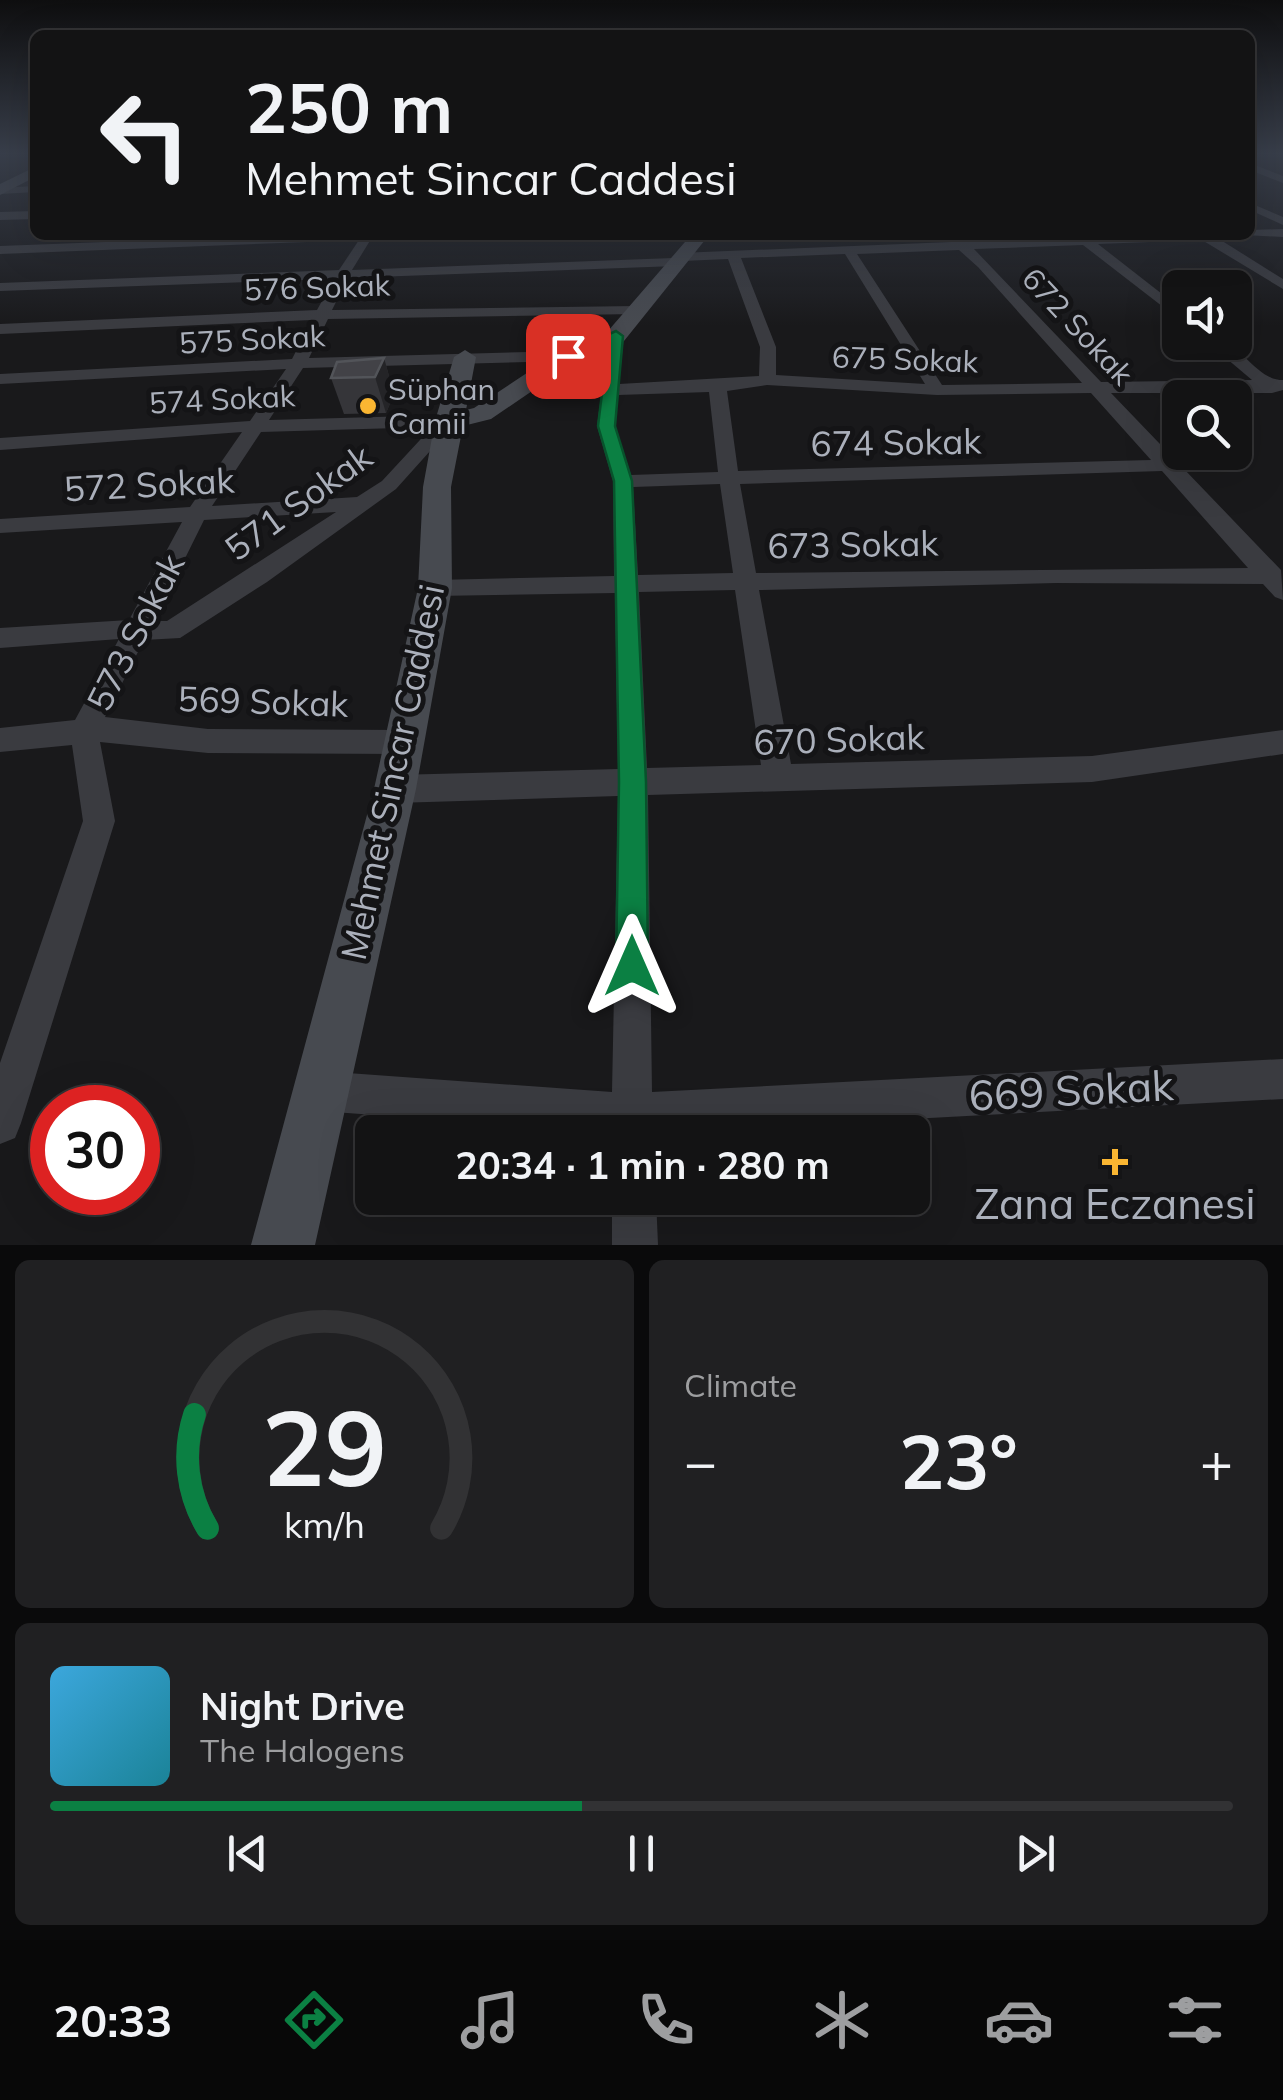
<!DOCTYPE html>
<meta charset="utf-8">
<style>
:root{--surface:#131314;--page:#202022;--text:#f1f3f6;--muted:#9d9ea0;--line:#323234;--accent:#0b8043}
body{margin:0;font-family:Mulish,sans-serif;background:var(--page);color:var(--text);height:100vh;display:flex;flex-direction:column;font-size:38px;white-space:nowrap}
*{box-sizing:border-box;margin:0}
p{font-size:32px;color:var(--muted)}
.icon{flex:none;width:55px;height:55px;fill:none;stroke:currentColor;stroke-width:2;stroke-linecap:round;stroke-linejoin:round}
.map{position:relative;height:1245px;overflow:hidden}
.details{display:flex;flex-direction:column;gap:15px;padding:15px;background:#0a0a0b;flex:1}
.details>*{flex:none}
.top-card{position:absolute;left:30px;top:30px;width:1225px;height:210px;border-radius:15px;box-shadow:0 10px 40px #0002,0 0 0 2px var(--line);background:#131314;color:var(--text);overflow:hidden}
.fabs{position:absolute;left:1162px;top:270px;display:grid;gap:20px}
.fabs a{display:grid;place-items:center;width:90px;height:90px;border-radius:15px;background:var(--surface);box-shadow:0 10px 40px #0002,0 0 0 2px var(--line);font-size:50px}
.speed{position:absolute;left:30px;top:1085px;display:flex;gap:20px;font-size:50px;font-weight:700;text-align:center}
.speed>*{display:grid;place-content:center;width:130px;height:130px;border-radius:50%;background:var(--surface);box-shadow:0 10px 40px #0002,0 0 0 2px var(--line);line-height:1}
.speed .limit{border:15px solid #d22;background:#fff;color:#111}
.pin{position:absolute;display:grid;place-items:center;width:85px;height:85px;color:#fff;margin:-42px;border-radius:20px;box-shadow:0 5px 15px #0006}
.me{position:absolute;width:110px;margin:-55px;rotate:0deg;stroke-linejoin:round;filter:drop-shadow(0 0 8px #0008)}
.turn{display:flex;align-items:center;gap:35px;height:210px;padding:0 50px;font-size:45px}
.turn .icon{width:130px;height:130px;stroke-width:2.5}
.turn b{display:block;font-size:70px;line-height:85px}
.big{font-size:75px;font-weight:700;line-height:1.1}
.details .widget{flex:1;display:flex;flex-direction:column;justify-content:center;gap:15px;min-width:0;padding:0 35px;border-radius:15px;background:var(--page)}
.details .dial{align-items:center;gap:0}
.dial svg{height:260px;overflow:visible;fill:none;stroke:var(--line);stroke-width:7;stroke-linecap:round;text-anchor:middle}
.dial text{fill:var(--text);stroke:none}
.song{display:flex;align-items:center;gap:30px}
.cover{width:120px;height:120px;border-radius:15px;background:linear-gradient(135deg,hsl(200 70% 55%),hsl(190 70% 35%))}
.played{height:10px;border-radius:5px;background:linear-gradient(90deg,var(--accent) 45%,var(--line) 45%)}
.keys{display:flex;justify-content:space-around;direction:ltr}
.heat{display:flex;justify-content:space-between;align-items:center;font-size:55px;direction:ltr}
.details .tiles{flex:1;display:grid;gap:15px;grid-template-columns:1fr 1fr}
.widget:last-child{grid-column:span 2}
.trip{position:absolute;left:355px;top:1115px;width:575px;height:100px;border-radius:15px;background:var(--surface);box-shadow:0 10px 40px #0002,0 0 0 2px var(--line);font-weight:700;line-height:100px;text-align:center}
.menu{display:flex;height:160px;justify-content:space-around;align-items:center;background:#080808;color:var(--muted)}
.menu .icon{width:70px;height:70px}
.menu .on{color:var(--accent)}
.menu b{font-size:45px;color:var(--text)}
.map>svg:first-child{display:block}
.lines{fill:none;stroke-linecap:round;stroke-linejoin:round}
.street{fill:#3a3b40;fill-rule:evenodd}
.secondary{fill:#474a50;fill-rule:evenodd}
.wall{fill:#353539}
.shaded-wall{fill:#242427}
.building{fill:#424247;stroke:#525459;stroke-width:2.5}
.route{fill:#0b8043;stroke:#07532c;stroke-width:2.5}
.poi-dot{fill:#fab632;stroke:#141416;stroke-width:4}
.labels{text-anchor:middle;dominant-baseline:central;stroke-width:10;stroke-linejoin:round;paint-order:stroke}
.far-street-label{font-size:30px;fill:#abb0bb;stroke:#141416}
.far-poi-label{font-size:30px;fill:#abb0bb;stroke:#141416;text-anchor:start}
.street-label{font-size:35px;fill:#abb0bb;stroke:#141416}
.near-street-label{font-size:42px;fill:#abb0bb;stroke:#141416}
.near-poi-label{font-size:42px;fill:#abb0bb;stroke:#141416}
</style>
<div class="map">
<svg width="1283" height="1245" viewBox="0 0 1283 1245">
<rect width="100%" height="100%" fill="#19191b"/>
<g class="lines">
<g class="street">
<polygon points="1250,163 1283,176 1283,183 1250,170"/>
<polygon points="35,186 35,192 0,194 0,188"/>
<polygon points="1250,203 1283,217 1283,225 1250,210"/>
<polygon points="35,211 35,219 0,220 0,212"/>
<polygon points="1283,229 1283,237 1244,235 1250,235 1250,230"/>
<path d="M291 235H394L371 239 352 270 673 258 679 253 951 242 956 236 965 242 1233 235 1219 239 1283 279V289L1202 240 1098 244 1180 308V320L1083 245 974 249 1101 382 1252 380 1207 342C1246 342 1254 380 1283 380V390L1272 393H1111L1281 570 1283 600 1275 597 1263 584 1056 583 759 590 791 764 1092 756 1283 730V754L1092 782 648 795 652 1092 1283 1059V1099L668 1132H606L320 1111 306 1105 300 1091 306 1077 320 1071 612 1092 618 796 395 803 384 799 380 789 384 779 395 775 618 769 615 593 435 596 423 588 435 580 614 576 613 481 597 426 601 395 525 391 516 386 525 381 602 384 608 336 616 331 624 336 619 384 759 376 760 347 728 259 682 261 676 266 348 278 332 310 636 306 643 310 636 314 328 319 309 358 568 351 576 356 568 361 303 368 269 420 448 415 457 421 396 489 267 582 180 638 144 640 105 717 208 729 404 730 414 733 418 742 414 751 404 754 208 753 100 742 115 821 21 1123 15 1138 0 1144V1063L83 821 72 745 0 752V728L75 720 119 639 0 648V628L129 620 182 522 0 533V519L190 507 242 432 0 450V438L250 421 286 369 0 384V374L292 359 312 320 0 334V324L317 310 334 279 0 291V283L339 270 359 240 0 254V246ZM959 250 978 267 1082 383 942 385 857 254ZM845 254 925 384 776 375V347L741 258ZM767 385 937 395 1091 393 1151 460 738 471 727 391ZM709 392 718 472 631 475 615 426 618 395ZM432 427 382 481 357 497 212 506 261 432ZM1162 471 1248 568 756 573 740 484ZM720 484 733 573 638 575 633 487ZM336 512 167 621H154L204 520ZM735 590 761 765 647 768 639 592Z"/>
<polygon points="612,1198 656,1198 658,1245 612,1245"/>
</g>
<g class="secondary">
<polygon points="35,167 35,177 0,195 0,184"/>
<polygon points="691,235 709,235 624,341 576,361 491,419 463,426 451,487 452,588 416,789 315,1245 251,1245 374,789 418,588 423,487 435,421 454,357 465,350 476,357 466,410 474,408 560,351 608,331"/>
</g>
</g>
<polygon class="wall" points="384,358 394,394 386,413 344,414 331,378"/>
<polygon class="shaded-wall" points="384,358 394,394 386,413 375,377"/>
<polygon class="building" points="384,358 375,377 331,378 337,362"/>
<linearGradient id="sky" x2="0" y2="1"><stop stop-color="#0e0e0f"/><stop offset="0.47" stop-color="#383e4a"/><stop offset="1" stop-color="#383e4a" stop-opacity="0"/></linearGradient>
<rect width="1283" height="326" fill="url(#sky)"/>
<polygon class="route" points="616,331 623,336 615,426 632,481 646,782 648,966 644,978 632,983 620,978 616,966 619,782 614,481 598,426 608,344 568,360 560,356"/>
<g class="poi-dot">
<circle cx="368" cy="406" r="10"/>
<path d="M1110 1147h10v10h10v10h-10v10h-10v-10h-10v-10h10z"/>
</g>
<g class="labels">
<g class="far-street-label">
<text transform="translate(317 287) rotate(-2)">576 Sokak</text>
<text transform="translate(1078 326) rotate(47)">672 Sokak</text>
<text transform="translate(252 339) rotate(-3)">575 Sokak</text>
<text transform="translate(905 359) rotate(2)">675 Sokak</text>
<text transform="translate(222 399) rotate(-3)">574 Sokak</text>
</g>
<g class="far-poi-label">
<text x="388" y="389">Süphan<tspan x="388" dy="34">Camii</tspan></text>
</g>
<g class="street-label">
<text transform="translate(896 442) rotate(-1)">674 Sokak</text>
<text transform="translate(149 484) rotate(-3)">572 Sokak</text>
<text transform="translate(298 502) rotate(-36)">571 Sokak</text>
<text transform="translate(853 544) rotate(-1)">673 Sokak</text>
<text transform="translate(135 632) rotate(-63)">573 Sokak</text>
<text transform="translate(263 701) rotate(2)">569 Sokak</text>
<text transform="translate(839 739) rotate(-2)">670 Sokak</text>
<text transform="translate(392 772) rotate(-78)">Mehmet Sincar Caddesi</text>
</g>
<g class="near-street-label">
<text transform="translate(1071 1090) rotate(-3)">669 Sokak</text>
</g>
<g class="near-poi-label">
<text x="1115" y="1203">Zana Eczanesi</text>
</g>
</g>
</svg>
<div class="fabs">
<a><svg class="icon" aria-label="sound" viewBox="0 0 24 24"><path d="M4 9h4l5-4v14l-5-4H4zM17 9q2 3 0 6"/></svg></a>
<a><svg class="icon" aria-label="search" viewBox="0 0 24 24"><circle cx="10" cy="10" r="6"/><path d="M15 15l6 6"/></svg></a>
</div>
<div class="speed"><div class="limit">30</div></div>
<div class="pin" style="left:568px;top:356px;background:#d93025"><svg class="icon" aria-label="arrive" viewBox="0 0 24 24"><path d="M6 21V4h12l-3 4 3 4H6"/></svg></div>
<svg class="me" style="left:632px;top:966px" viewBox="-20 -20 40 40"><path d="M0-17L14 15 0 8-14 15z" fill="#0b8043" stroke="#fff" stroke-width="4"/></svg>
<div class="trip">20:34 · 1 min · 280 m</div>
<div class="top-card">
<div class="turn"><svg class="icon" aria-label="left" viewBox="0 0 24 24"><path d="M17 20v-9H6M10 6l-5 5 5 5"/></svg><div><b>250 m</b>Mehmet Sincar Caddesi</div></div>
</div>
</div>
<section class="details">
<div class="tiles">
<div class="widget dial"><svg viewBox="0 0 100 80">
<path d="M14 69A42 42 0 1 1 86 69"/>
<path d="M14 69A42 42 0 0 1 10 34" stroke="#0b8043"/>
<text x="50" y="56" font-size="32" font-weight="700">29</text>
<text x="50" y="72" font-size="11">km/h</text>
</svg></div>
<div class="widget"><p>Climate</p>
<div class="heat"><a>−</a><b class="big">23°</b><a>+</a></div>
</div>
<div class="widget">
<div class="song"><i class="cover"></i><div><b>Night Drive</b><p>The Halogens</p></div></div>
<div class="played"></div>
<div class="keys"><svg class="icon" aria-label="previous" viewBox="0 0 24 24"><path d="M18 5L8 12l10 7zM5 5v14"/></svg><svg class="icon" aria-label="pause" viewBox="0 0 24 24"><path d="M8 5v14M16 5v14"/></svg><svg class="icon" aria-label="next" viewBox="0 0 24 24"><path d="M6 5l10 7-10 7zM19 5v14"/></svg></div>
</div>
</div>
</section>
<nav class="menu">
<b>20:33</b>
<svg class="icon on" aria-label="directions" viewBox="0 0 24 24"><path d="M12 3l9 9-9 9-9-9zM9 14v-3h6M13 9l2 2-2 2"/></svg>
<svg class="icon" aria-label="music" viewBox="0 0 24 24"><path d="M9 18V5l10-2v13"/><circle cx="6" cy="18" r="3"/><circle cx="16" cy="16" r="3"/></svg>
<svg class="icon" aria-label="phone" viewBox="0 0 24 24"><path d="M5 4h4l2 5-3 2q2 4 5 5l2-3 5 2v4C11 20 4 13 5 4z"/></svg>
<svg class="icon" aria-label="climate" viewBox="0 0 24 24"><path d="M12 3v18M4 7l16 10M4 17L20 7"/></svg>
<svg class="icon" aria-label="car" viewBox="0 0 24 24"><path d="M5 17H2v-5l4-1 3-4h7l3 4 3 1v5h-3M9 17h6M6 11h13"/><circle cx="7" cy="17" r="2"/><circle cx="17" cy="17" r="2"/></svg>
<svg class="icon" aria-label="filters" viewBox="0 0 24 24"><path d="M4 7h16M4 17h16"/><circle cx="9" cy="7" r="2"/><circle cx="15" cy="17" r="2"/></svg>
</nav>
